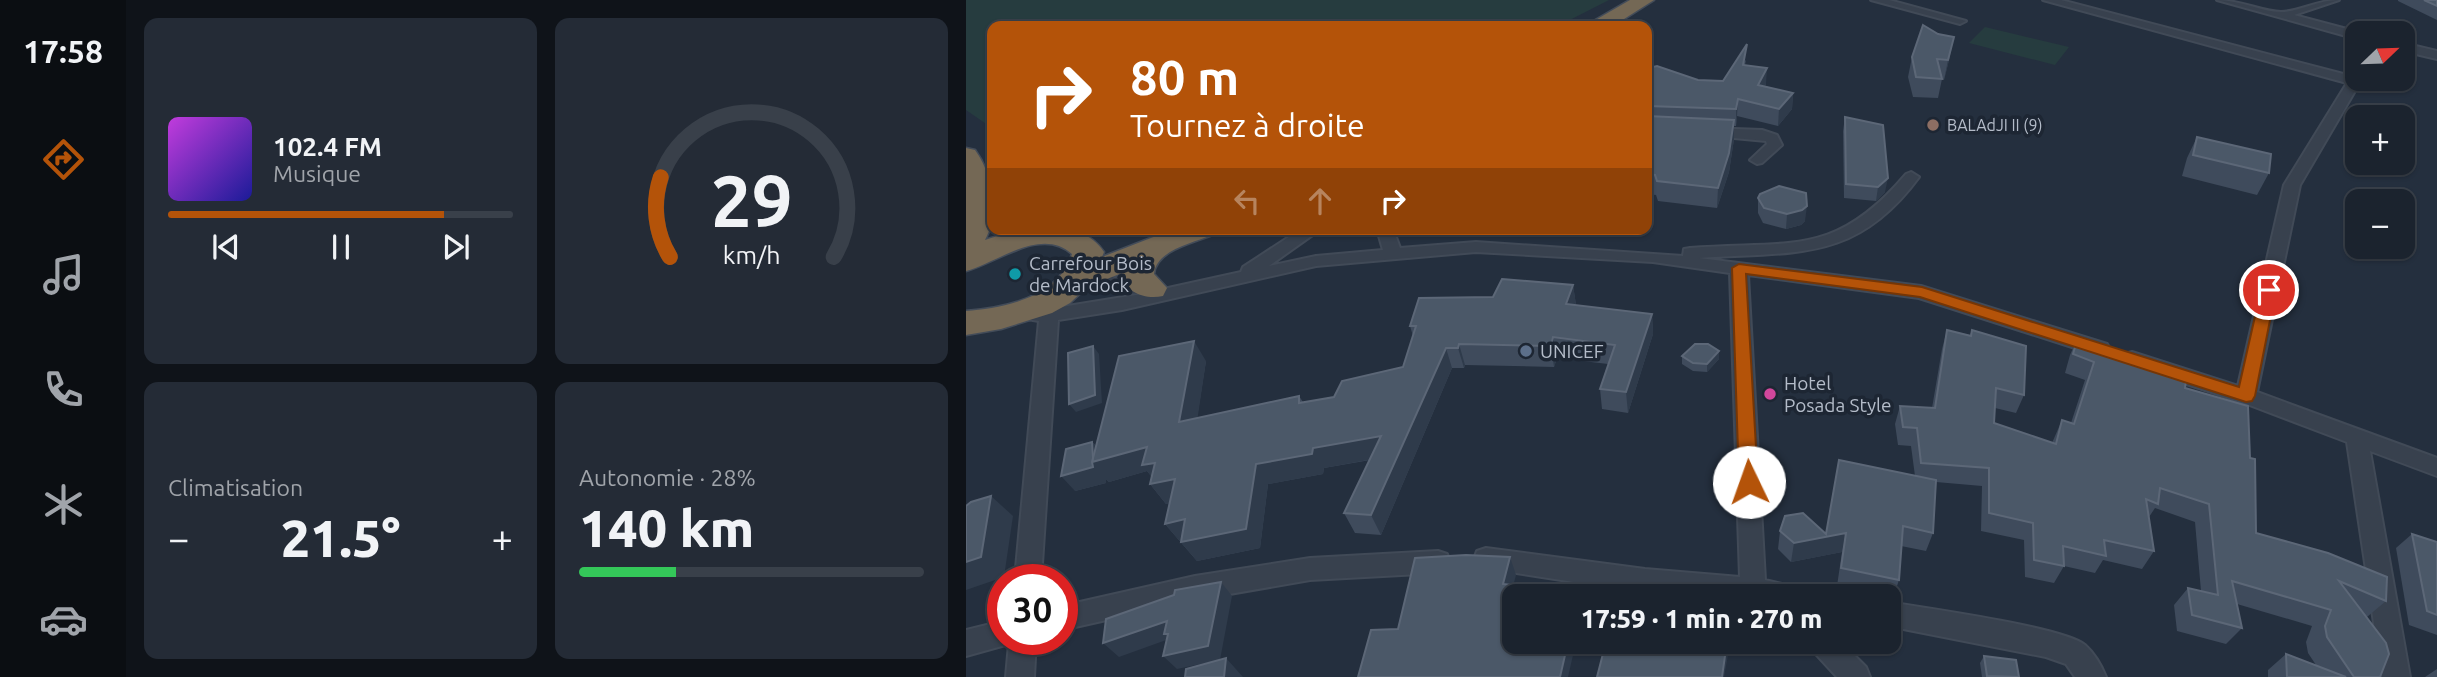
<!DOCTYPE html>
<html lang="fr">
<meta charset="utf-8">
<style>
:root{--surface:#1b232e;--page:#242b36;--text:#f1f3f6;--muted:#a0a4aa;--line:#39404a;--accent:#b45309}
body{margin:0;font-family:Ubuntu,sans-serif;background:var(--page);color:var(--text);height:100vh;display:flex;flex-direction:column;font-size:26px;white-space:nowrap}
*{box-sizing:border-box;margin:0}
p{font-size:23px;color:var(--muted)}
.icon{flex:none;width:38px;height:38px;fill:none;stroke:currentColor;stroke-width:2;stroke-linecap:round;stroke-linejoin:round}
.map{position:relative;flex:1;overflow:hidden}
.sheet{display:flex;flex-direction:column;gap:18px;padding:18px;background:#0f1319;width:840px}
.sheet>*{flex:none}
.banner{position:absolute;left:21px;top:21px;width:665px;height:214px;border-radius:14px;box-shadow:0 2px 5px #0004,0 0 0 2px var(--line);background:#b45309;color:#fff;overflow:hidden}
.needle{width:46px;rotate:67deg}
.buttons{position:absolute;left:1379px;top:21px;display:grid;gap:14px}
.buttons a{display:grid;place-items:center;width:70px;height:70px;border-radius:14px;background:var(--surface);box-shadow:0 2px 5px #0004,0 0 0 2px var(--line);font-size:35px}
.speed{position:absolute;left:21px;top:564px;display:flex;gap:14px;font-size:35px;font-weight:700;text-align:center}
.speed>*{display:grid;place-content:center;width:91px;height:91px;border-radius:50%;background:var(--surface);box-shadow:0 2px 5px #0004,0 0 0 2px var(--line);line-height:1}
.speed .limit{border:10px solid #d22;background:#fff;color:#111}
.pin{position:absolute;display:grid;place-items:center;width:60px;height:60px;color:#fff;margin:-30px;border:4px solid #fff;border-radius:50%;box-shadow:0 2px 7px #0007}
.me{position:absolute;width:77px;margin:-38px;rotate:357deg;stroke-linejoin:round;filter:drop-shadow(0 0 5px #0008)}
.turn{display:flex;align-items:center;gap:24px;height:147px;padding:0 28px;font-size:32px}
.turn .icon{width:91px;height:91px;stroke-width:2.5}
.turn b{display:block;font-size:49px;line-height:60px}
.lanes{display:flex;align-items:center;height:66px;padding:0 28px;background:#0003;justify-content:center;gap:35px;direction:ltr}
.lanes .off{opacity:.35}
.big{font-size:52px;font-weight:800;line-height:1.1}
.sheet .card{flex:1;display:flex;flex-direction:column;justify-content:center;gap:10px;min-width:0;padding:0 24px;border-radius:14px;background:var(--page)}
.sheet .dial{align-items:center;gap:0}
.dial svg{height:182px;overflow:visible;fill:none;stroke:var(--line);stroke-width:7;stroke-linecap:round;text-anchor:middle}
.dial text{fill:var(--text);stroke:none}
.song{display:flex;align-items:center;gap:21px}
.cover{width:84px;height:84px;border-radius:10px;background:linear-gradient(135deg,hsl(290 70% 55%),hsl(240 70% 35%))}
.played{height:7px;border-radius:4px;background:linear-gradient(90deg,var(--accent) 80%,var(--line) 80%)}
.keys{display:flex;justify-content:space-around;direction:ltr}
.heat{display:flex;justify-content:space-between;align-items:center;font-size:38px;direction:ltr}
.charge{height:10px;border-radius:5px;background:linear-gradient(90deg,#34c759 28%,var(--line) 0)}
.sheet .tiles{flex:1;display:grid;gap:18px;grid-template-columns:repeat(2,1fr)}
.trip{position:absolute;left:536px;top:584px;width:399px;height:70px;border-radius:14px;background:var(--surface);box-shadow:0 2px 5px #0004,0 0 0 2px var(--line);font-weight:800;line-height:70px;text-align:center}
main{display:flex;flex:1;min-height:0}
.tabs{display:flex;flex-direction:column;width:126px;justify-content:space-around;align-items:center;background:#0b0e12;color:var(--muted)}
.tabs .icon{width:49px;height:49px}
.tabs .on{color:var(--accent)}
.tabs b{font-size:32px;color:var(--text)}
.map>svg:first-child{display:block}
.green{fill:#263c3f}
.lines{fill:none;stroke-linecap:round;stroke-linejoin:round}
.street-casing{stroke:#414a57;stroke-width:4}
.highway-casing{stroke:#434c59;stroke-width:3}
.street{fill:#38414e;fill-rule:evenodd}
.highway{fill:#746855;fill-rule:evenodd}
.wall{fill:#3f4b5c}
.shaded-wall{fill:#2f3b4b}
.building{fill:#4b5868;stroke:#5c6777;stroke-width:2}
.route{fill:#b45309;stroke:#753606;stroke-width:2}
.education-dot{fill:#8d6e63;stroke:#1d2633;stroke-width:2.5}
.culture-dot{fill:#0f9aa8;stroke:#1d2633;stroke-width:2.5}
.service-dot{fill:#5c6f8a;stroke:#1d2633;stroke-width:2.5}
.hotel-dot{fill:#d1479c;stroke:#1d2633;stroke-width:2.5}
.labels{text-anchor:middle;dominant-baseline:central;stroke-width:7;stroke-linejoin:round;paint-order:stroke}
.far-poi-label{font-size:16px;fill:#b4bcc9;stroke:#1d2633;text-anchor:start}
.poi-label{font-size:19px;fill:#b4bcc9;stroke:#1d2633;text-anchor:start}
</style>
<main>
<nav class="tabs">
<b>17:58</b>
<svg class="icon on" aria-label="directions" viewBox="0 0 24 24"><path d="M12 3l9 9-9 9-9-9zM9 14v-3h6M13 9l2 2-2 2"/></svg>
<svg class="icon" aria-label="music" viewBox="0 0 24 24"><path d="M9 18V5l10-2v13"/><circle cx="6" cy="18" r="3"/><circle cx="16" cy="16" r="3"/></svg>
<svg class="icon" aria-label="phone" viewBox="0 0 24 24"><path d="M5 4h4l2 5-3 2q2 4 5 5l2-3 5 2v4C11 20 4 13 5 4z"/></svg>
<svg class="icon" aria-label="climate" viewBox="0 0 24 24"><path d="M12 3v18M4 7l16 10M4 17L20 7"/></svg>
<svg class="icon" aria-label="car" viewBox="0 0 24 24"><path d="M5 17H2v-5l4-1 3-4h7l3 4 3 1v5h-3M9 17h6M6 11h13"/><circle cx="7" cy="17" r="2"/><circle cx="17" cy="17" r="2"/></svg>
</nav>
<section class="sheet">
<div class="tiles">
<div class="card">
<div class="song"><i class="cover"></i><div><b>102.4 FM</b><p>Musique</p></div></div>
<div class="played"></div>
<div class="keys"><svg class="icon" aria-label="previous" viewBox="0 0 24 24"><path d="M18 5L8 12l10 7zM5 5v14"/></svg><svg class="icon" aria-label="pause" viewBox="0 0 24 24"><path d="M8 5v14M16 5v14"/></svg><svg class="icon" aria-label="next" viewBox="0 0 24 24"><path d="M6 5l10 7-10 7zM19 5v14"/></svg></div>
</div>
<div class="card dial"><svg viewBox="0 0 100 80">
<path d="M14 69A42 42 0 1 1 86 69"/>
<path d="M14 69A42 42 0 0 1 10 34" stroke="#b45309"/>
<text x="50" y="56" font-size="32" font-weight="700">29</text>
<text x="50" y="72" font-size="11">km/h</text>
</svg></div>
<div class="card"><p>Climatisation</p>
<div class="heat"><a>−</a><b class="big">21.5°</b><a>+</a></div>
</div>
<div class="card"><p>Autonomie · 28%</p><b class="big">140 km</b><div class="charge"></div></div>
</div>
</section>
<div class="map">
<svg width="1471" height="677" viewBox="0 0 1471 677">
<rect width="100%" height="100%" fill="#242f3e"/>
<g class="green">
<polygon points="0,0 643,0 592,26 26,26 26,128 0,110"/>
<polygon points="1019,27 1103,47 1089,65 1003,43"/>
</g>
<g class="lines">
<defs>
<g id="street">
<polygon points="905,0 923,0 1000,21 994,24"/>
<polygon points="1077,0 1095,0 1385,76 1391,72 1391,79 1396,79 1334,185 1291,392 1471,458 1471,476 1404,451 1444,677 1416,677 1381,442 1273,401 1159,364 1156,359 1159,354 1166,352 1272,386 1318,185 1381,83"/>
<path d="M1251 0C1274 0 1297 12 1315 12 1333 12 1351 0 1373 0L1328 15 1396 33H1391V39Z"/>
<polygon points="1437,43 1471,51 1471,59 1437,51"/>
<polygon points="741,128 796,130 811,135 816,145 796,163 791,164 784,160 801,144 800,141 736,135 736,129"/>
<path d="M945 172 953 177C889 264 828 251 733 258L955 286 1141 344 1144 349 1141 354 1134 356 953 298 782 275 799 580 837 589 841 597H729L679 593 511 567 508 559 511 551 520 548 679 569 774 577 764 273 687 262 510 252 350 266 156 310 92 320 75 579H49L73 321 48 317 46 313 48 309H83L176 294C154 293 132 291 119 272L122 268H134L151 280 191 284 193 290 275 272 277 267 335 229H355L303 266 350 256 417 250 411 229H427L434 248 510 242 717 256 718 249 724 248C824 240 868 259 940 174Z"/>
<polygon points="472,551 481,554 484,562 481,570 472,573 344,580 229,600 96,630 96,606 229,576 344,558"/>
<path d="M922 602C958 608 1097 627 1119 645 1128 653 1136 667 1140 677H1109L1100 664 1080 657 922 626Z"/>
<polygon points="37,621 37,639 70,639 68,677 40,677 43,644 0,656 0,630"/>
<polygon points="843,642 875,642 900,667 904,677 871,677 847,651"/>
</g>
<g id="highway">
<polygon points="664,0 688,0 647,26 623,26 626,22"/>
<path d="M0 148 9 150C27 175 34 212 19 240 55 228 113 215 138 252L136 257 208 229H250L246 235C227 243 190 250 188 274L201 288 197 296C180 300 158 293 156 273L121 287 104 303 86 313 35 329 0 335V311C39 308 93 297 106 254 75 226 31 263 0 271Z"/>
</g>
</defs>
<use href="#street" class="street-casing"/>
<use href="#highway" class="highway-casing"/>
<use href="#street" class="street"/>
<use href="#highway" class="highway"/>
</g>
<g class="wall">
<polygon points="1432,0 1471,0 1471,20 1432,1"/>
<polygon points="972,34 984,56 978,80 976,79 972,98 947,97 942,77 946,57"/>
<polygon points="780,60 779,65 800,84 799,86 827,93 826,109 812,126 771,116 770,126 768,126 768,139 763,172 751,208 692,201 690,195 681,194 681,116 682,116 682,108 681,108 681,68 732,80 757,81"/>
<polygon points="879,117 919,192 910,201 878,198 877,131"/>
<polygon points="1231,137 1303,173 1291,195 1216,176 1221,158"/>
<polygon points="792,198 839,221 835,225 820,229 797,223 792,213"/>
<polygon points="607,285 610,305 686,314 687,334 662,413 636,409 634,389 642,364 591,358 588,367 499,365 498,368 486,368 415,535 389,533 378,513 404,460 358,468 357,474 302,484 294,548 231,561 199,524 203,503 200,504 184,484 186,477 181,471 143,482 140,479 140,483 109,491 126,442 130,446 240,361 231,418 333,396 337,402 368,397 437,367 447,336 444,326 527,297"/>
<polygon points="981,330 1004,335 1006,330 1058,395 1050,413 1029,408 1028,423 1086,443 1096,420 1105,423 1119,380 1099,373 1104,355 1112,337 1190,371 1219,388 1284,458 1290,533 1420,601 1401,617 1414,677 1302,677 1302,670 1320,654 1350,665 1342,653 1340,642 1346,626 1271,604 1276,628 1260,644 1211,631 1208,605 1222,588 1235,591 1229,522 1189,508 1183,517 1188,551 1176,569 1137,560 1129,573 1098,566 1088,583 1059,577 1058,540 1015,531 1016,486 970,482 967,533 960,551 935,546 933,580 927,598 871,586 876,552 825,562 812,549 814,531 860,533 949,476 945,446 932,445 929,424 934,406 966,408 976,349"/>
<polygon points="753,351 753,359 741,372 727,371 716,364 716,356"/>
<polygon points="1446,534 1471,542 1471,635 1443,625 1430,548"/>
<polygon points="1018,656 1053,677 1016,677 1014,663"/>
<polygon points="1471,669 1471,677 1459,677"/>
</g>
<g class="shaded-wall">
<polygon points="988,37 984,56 978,80 982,60"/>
<polygon points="801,68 800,84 791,101 792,85"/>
<polygon points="827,93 826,109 812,126 813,109"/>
<polygon points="772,99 771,116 770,126 770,109"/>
<polygon points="768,120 768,139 763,172 751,208 752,188"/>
<polygon points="922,178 919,192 910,201 912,187"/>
<polygon points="841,206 839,221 835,225 820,229 821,214"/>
<polygon points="607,285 610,305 600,304"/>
<polygon points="686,314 687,334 662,413 660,392"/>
<polygon points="587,337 591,358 588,367 585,346"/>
<polygon points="228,341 240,361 228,442 213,422"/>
<polygon points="493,344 499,365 498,368 492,348"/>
<polygon points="127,346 133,354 136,403 110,412 103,404"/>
<polygon points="480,348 486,368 415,535 405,515"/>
<polygon points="753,351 753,359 741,372 741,364"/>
<polygon points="415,436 424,456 358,468 357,474 302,484 294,548 231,561 199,524 290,464 347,448"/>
<polygon points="126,442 139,457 181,447 224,499 200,504 184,484 190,483 181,471 143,482 140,479 140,483 109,491 95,476 126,462"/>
<polygon points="25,496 47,516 38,577 0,590 0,562"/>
<polygon points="880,533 876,552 825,562 828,543"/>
<polygon points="544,557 550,575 543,602 537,584"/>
<polygon points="255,582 266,596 254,660 211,669 197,656"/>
<polygon points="201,621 203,639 153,657 137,643"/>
<polygon points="602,642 610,642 602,677 594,677"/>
<polygon points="761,642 762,655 758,677 756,677"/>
<polygon points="260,658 277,677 258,677"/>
</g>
<g class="building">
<polygon points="1458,0 1471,0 1471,6"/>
<polygon points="957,25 972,34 988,37 982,60 971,59 976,79 950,77 946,57"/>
<polygon points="781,44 777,65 801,68 792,85 827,93 813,109 772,99 770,109 682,106 685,91 681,91 681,68 683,68 691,66 732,80 757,81"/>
<polygon points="681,116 768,120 763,153 752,188 691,181 689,175 681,174 681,159 685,151 681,150"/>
<polygon points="879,117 917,125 922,178 912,187 880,184"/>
<polygon points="1231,137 1305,154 1303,173 1227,155"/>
<polygon points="813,186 840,193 841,206 836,210 821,214 798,208 792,198 794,194"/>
<polygon points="536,279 607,285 600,304 686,314 660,392 634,389 649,345 587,337 585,346 493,344 492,348 480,348 405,515 378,513 415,436 347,448 346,454 290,464 280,529 215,542 219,519 199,524 209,479 184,484 189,463 176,465 181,447 126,462 153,356 228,341 213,422 333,396 333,403 368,397 376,381 437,367 450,326 444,326 453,298 527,297"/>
<polygon points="981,330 1005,336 1006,330 1060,346 1058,395 1030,388 1028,423 1090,444 1096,420 1108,424 1128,362 1107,354 1112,337 1192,364 1190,371 1220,380 1219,388 1282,406 1284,458 1289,459 1290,533 1362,553 1421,577 1420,601 1373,581 1420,643 1423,654 1414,677 1388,677 1361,637 1359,626 1365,610 1266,581 1276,628 1226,615 1222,588 1252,595 1243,504 1194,488 1192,504 1180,499 1188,551 1138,540 1140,556 1097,546 1098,566 1068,560 1067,523 1023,513 1023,468 955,463 951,428 937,427 934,406 969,408"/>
<polygon points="729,344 742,344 753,351 741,364 727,363 716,356"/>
<polygon points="127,346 129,395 103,404 102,353"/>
<polygon points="126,442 127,458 126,462 127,467 95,476 100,449"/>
<polygon points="873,460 970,480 967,533 937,526 933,580 875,568 880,533 828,543 814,531 819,516 837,513 860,534"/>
<polygon points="25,496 15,557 0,562 0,506 5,502"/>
<polygon points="1446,534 1471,542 1471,615 1461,611"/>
<polygon points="500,555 544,557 537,584 614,592 613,597 548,597 548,642 602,642 594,677 392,677 405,630 432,629 449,558"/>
<polygon points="255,582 242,646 197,656 202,634 198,634 201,621 137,643 140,619 208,595 209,590"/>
<polygon points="640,642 761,642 756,677 631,677"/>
<polygon points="1320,654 1380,677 1321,677"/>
<polygon points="1018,656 1050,660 1053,677 1021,676"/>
<polygon points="260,658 258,677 219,677 220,669"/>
</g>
<polygon class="route" points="773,264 956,287 1273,387 1295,290 1303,285 1310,290 1289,396 1286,401 1280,402 954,297 780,274 792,482 789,488 783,490 776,488 773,482 766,268"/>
<circle class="education-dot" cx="967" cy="125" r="7"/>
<circle class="culture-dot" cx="49" cy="274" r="7"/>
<circle class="service-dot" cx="560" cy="351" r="7"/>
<circle class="hotel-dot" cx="804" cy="394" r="7"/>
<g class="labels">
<g class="far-poi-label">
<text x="981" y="125">BALAdJI II (9)</text>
</g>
<g class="poi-label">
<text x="63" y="263">Carrefour Bois<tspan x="63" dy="22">de Mardock</tspan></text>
<text x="574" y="351">UNICEF</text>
<text x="818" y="383">Hotel<tspan x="818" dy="22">Posada Style</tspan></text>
</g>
</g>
</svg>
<div class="buttons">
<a><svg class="needle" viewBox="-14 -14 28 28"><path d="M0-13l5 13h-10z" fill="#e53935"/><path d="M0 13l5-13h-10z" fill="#a0a4aa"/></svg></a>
<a>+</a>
<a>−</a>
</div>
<div class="speed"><div class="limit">30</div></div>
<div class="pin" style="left:1303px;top:290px;background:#d93025"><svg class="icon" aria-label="arrive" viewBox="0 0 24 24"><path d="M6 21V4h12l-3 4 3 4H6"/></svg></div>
<svg class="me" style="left:783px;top:482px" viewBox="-20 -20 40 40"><circle r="19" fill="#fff"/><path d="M0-13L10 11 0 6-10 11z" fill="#b45309"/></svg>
<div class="trip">17:59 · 1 min · 270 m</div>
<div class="banner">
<div class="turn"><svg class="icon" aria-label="right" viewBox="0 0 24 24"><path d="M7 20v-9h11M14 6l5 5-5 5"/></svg><div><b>80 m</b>Tournez à droite</div></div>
<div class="lanes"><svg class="icon off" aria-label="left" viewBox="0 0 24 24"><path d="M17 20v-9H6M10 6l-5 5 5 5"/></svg><svg class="icon off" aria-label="ahead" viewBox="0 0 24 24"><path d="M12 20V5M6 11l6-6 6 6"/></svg><svg class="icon" aria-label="right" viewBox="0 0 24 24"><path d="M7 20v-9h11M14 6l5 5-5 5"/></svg></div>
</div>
</div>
</main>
